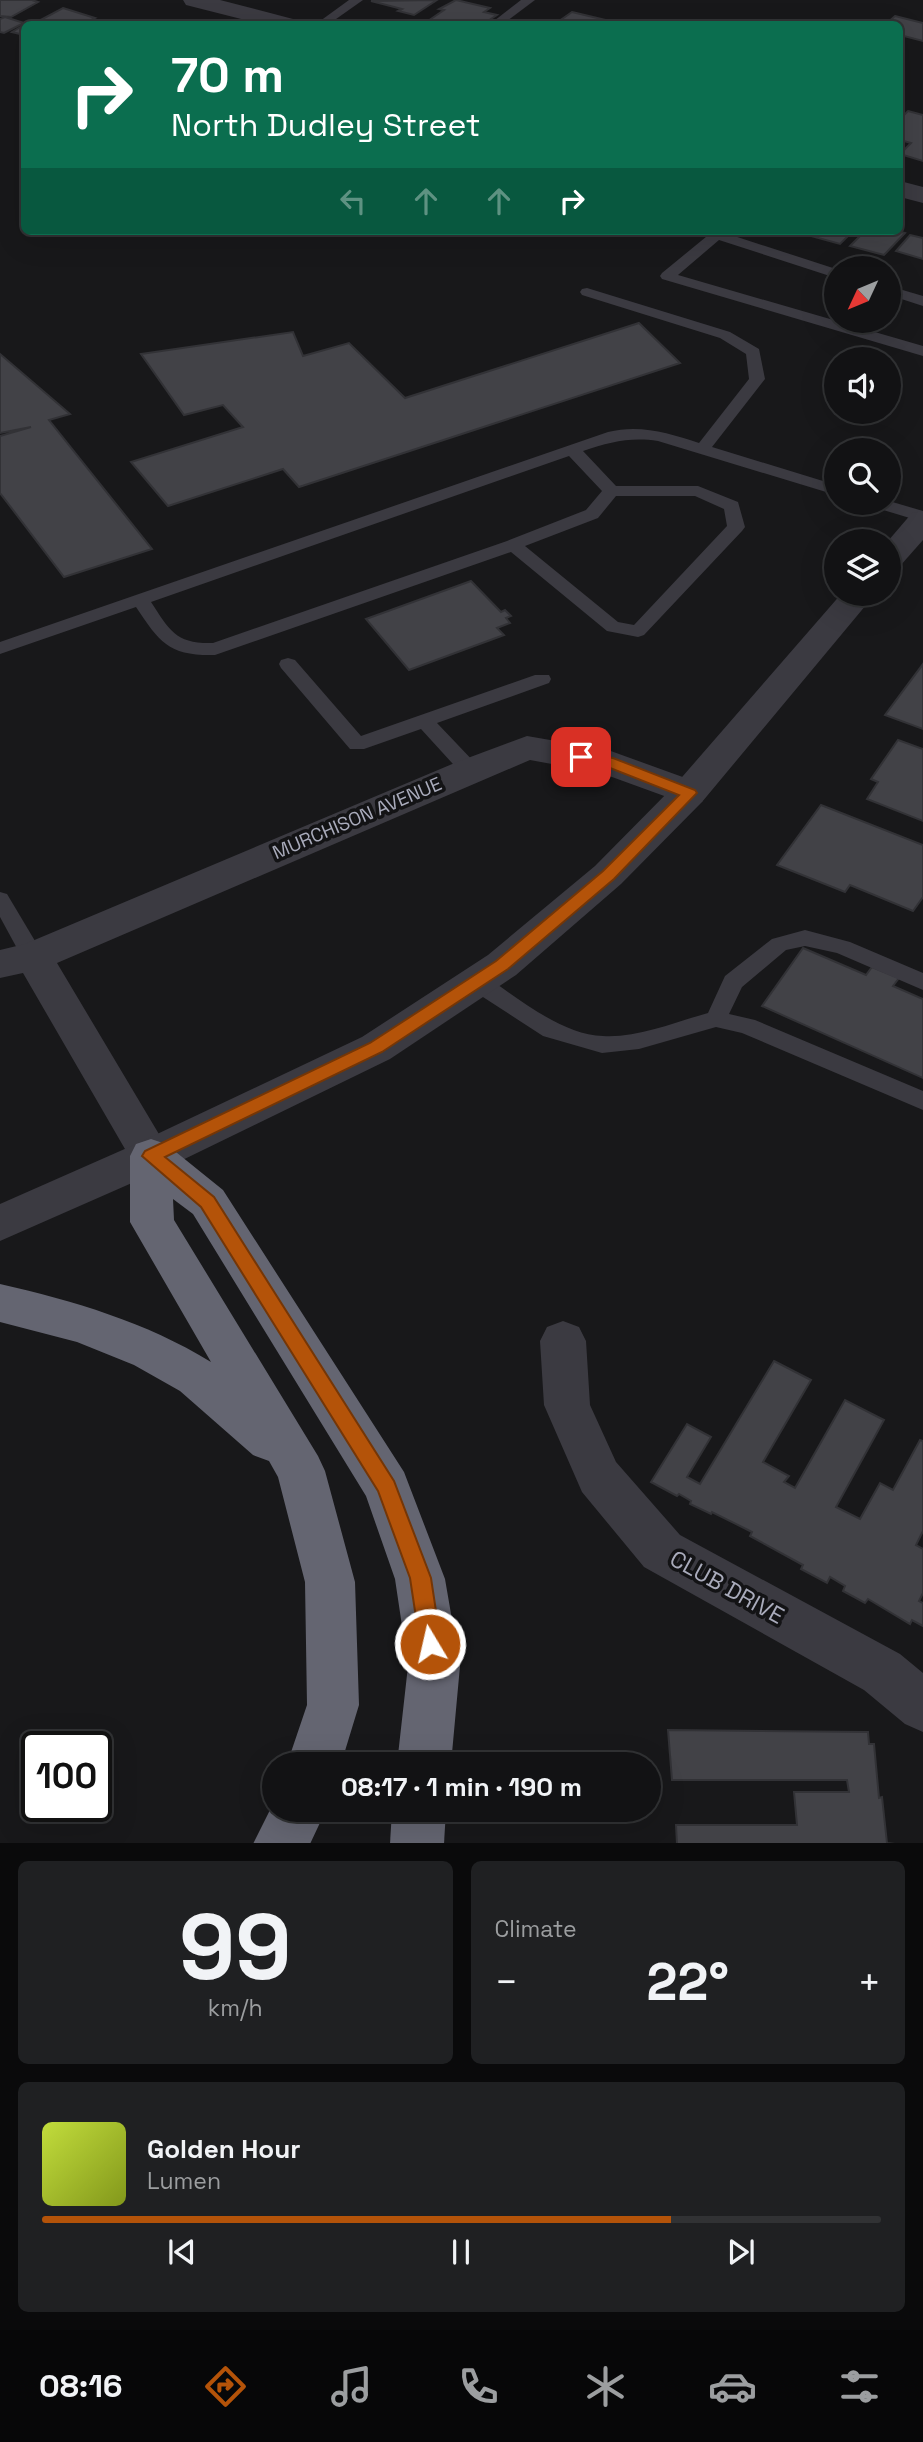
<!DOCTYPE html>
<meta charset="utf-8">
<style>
:root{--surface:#121214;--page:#1f2022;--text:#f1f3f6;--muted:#9c9ea0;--line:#313234;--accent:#b45309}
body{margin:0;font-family:"Space Grotesk",sans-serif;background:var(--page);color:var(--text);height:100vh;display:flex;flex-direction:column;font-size:26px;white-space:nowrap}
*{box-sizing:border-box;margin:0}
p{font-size:23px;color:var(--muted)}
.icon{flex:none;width:38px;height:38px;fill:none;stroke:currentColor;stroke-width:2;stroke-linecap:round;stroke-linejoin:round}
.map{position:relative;height:1843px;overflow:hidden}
.drawer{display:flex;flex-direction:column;gap:18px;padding:18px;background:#0a0a0b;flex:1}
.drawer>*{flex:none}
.banner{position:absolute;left:21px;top:21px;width:882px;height:214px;border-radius:10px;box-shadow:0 7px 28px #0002,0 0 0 2px var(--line);background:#0b6e4f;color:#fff;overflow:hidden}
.needle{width:46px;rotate:226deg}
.controls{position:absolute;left:824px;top:256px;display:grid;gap:14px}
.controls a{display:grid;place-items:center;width:77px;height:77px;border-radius:50%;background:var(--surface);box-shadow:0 7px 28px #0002,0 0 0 2px var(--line);font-size:35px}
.speed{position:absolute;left:21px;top:1731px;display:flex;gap:14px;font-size:35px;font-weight:700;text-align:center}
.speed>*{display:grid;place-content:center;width:91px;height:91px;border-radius:50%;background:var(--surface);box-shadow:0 7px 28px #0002,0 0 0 2px var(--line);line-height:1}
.speed .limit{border:4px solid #111;border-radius:10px;background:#fff;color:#111}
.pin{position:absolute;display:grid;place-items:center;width:60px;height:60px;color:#fff;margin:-30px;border-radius:14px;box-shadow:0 4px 10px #0006}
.me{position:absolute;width:77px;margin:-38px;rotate:351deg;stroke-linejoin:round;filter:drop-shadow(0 0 5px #0008)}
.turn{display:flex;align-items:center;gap:24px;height:147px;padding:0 35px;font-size:32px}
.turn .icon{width:91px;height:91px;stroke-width:2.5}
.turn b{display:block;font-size:49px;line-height:60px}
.lanes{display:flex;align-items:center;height:66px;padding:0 35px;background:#0003;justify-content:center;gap:35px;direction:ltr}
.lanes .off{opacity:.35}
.big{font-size:52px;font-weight:800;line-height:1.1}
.drawer .tile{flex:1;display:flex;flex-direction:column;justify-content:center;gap:10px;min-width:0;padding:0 24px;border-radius:10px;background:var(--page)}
.drawer .dial{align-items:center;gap:0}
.dial b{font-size:91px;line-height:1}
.song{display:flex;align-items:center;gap:21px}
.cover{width:84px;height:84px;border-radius:10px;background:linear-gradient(135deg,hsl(70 70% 55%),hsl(70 70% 35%))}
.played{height:7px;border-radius:4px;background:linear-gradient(90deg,var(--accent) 75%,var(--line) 75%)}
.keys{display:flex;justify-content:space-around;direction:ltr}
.heat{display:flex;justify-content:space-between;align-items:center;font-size:38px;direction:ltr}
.drawer .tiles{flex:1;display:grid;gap:18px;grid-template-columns:1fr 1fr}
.tile:last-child{grid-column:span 2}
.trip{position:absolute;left:262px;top:1752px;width:399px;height:70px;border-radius:35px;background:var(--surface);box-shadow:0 7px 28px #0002,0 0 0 2px var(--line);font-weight:800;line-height:70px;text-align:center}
.tab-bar{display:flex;height:112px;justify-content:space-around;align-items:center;background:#070708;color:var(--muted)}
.tab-bar .icon{width:49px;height:49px}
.tab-bar .selected{color:var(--accent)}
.tab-bar b{font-size:32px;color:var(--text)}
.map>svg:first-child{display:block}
.building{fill:#424247;stroke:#323236;stroke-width:2}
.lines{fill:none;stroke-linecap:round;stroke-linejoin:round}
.service{fill:#3b3a41;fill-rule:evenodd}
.minor{fill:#3b3a41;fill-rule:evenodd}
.tertiary{fill:#3b3a41;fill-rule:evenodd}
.motorway{fill:#646571;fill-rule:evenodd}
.route{fill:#b45309;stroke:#753606;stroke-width:2}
.labels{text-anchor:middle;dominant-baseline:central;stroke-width:7;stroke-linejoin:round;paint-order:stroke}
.street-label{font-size:19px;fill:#a9abbb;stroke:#131315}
.near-street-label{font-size:23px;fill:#a9abbb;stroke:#131315}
</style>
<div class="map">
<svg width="923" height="1844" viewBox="0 0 923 1844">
<rect width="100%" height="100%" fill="#18181a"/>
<g class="building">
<polygon points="0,0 32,0 38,2 11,17 0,16"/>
<polygon points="437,0 414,15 398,11 402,9 371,1"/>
<polygon points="456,0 490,8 484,12 497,15 483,24 425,23 444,10 439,9"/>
<polygon points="63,8 95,18 85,23 90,24 24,24 24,35 12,32 29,22 35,23"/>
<polygon points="572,12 614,22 555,24"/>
<polygon points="895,16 923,23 923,41 900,35 900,24 886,24"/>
<polygon points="5,17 24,23 4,33 0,32 0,19"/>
<polygon points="908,111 923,115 923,161 900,154 911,143 900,140 903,136 900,136 900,119"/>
<polygon points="793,231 853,231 840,244"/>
<polygon points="865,231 898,231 905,233 884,255 850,246"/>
<polygon points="910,235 923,238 923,259 896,251"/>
<polygon points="639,323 680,363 299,487 283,469 168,506 131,462 243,427 223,405 184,415 141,354 293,332 303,356 349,343 405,398"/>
<polygon points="0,354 70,414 49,420 152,549 64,577 0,493 0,436 31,427 0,433"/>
<polygon points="471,581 501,612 505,610 511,616 506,618 510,623 497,628 504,635 409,670 366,619"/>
<polygon points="923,664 923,729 885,715"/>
<polygon points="898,740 923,749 923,821 867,799 878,782 871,779"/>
<polygon points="821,805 923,845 923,897 913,911 850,885 845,892 777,865"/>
<polygon points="803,948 866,975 872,967 899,978 893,986 923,999 923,1078 762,1006"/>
<polygon points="774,1361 811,1380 763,1462 789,1476 784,1482 795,1488 845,1400 884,1420 836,1507 860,1519 880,1483 893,1490 920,1440 923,1441 923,1531 916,1545 923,1549 923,1593 919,1601 923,1603 923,1626 912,1620 910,1624 868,1599 865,1603 843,1591 845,1586 830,1577 827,1583 801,1569 803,1565 750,1536 752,1532 712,1512 711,1514 690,1504 691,1501 679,1494 677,1496 651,1482 687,1424 711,1437 687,1477 700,1484"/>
<polygon points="668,1730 868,1732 869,1744 874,1744 879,1798 882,1797 887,1843 895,1844 677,1844 676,1825 797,1825 794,1792 849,1792 847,1780 672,1780"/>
</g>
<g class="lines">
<g class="service">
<polygon points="349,0 363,0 329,24 316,24"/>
<polygon points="521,0 535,0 503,24 490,24"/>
<polygon points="712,232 722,232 836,269 836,278 719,240 678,275 923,346 923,356 662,279 660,276 662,273"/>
<polygon points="889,286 923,296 923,306 889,295"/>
<path d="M587 288 730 332 759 349 765 379 712 447 836 485V495L658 441C630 437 610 442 583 451L616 486H698L738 502 745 527 742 531 644 635 638 637 607 631 511 552 215 655C169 656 160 643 136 607L0 654V642L608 432C640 424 669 433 699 443L749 379 746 354 720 338 582 295 580 292 582 289ZM569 456 602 491 586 510 507 541 213 643C176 644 170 631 151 602ZM616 496H695L724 509 727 526 634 625 618 622 525 546 598 518Z"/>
<polygon points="889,501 923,511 923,522 870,506 868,502"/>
<polygon points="288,658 295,660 361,736 535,675 549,675 551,679 549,683 437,723 477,765 480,770 477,775 463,775 421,729 364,749 350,749 281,668 279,664 281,660"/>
<polygon points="0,892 7,894 41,951 44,957 41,963 33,965 25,963 0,917"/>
<path d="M805 930 850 942 923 973V990L837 953 805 946 786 950 742 987 729 1014 755 1020 923 1091V1110L742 1033 716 1027 639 1049 602 1053 543 1036 469 988 466 982 469 976 477 974 485 976C518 998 562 1035 603 1036 638 1038 675 1022 708 1013L725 976 772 939Z"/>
</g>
<g class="minor">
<polygon points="183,0 220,0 293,19 296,24 261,24 186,5"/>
<polygon points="900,181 923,187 923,203 900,197"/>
<polygon points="527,736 608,750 702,784 707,793 702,802 689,805 601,773 530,760 57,963 172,1156 166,1168 151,1173 136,1168 23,973 0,978 0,950 25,944 457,762"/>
<polygon points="563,1321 579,1327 586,1341 590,1405 616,1462 680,1535 900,1654 923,1673 923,1732 905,1724 864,1690 644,1567 582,1492 544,1405 540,1341 547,1327"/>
</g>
<g class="tertiary">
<polygon points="923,511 923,540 900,566 889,569 888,541 912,513"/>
<polygon points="842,593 876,593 702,802 621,884 516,975 390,1059 166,1168 0,1241 0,1204 136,1144 362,1037 488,955 595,866 676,784"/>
</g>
<g class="motorway">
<path d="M151 1139 166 1144 223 1190 404 1472 445 1579 460 1666 451 1764H397L408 1666 395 1579 366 1496 193 1214 173 1199 174 1220 318 1456 325 1471 355 1582 359 1705 341 1764H287L307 1705 305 1582 278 1477 269 1461 253 1455 180 1391 134 1365 77 1342 0 1322V1284C74 1301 146 1322 211 1362L130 1222V1156L136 1144Z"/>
<polygon points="275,1800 275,1810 326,1810 310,1844 253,1844"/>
<polygon points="392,1810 446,1810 444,1844 390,1844"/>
</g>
</g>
<polygon class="route" points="581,752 613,758 695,790 697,793 614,879 508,969 382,1052 165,1157 214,1197 394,1481 431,1578 441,1644 438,1651 430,1654 423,1651 420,1644 410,1578 378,1491 201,1207 142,1156 145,1151 370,1043 496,961 603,871 679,795 605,766 576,761 574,757"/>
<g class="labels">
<g class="street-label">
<text transform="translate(357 818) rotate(-23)">MURCHISON AVENUE</text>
</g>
<g class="near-street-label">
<text transform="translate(727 1587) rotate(29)">CLUB DRIVE</text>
</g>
</g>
</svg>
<div class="controls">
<a><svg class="needle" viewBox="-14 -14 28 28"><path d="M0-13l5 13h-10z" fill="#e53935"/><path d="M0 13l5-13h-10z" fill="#9c9ea0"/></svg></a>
<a><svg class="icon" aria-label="sound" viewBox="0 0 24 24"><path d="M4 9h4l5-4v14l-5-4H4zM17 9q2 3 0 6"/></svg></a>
<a><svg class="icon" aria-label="search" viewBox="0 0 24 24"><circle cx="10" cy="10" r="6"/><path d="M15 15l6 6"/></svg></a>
<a><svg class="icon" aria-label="layers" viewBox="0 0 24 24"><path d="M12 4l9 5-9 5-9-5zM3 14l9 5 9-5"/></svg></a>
</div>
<div class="speed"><div class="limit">100</div></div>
<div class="pin" style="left:581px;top:757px;background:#d93025"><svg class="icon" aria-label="arrive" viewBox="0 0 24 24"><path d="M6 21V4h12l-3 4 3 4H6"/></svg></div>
<svg class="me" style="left:430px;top:1644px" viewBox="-20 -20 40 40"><circle r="17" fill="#b45309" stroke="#fff" stroke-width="3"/><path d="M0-11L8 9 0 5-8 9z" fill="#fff"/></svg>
<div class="trip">08:17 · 1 min · 190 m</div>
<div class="banner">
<div class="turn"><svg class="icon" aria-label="right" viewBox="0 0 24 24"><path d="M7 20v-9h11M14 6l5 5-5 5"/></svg><div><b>70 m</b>North Dudley Street</div></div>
<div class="lanes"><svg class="icon off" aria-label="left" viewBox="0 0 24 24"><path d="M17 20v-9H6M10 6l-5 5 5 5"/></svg><svg class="icon off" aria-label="ahead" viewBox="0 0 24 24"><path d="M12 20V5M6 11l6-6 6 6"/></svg><svg class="icon off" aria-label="ahead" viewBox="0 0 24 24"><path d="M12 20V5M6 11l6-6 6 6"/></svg><svg class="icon" aria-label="right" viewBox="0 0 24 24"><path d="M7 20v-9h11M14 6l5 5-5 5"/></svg></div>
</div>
</div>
<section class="drawer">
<div class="tiles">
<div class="tile dial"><b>99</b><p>km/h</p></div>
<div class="tile"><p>Climate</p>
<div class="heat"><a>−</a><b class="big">22°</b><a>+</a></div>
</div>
<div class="tile">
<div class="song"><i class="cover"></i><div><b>Golden Hour</b><p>Lumen</p></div></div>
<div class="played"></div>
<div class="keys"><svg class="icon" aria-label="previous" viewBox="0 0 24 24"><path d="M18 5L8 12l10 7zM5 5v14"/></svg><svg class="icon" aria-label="pause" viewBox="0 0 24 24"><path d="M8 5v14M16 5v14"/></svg><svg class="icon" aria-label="next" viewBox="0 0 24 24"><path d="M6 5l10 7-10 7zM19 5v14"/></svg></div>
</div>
</div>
</section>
<nav class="tab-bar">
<b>08:16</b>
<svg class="icon selected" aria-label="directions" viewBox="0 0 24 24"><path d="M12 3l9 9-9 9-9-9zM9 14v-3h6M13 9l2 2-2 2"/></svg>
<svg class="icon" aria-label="music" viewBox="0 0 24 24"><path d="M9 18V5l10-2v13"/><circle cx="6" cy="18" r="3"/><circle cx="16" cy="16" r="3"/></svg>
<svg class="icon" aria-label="phone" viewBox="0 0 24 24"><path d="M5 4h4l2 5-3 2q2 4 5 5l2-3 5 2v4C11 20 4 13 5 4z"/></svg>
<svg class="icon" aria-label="climate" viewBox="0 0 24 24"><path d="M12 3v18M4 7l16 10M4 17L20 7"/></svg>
<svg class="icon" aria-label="car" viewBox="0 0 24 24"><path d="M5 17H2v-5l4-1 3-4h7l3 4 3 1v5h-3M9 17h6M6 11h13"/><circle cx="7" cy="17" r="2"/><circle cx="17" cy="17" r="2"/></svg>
<svg class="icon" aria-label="filters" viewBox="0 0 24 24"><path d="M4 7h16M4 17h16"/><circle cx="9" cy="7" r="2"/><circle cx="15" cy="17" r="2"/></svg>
</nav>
